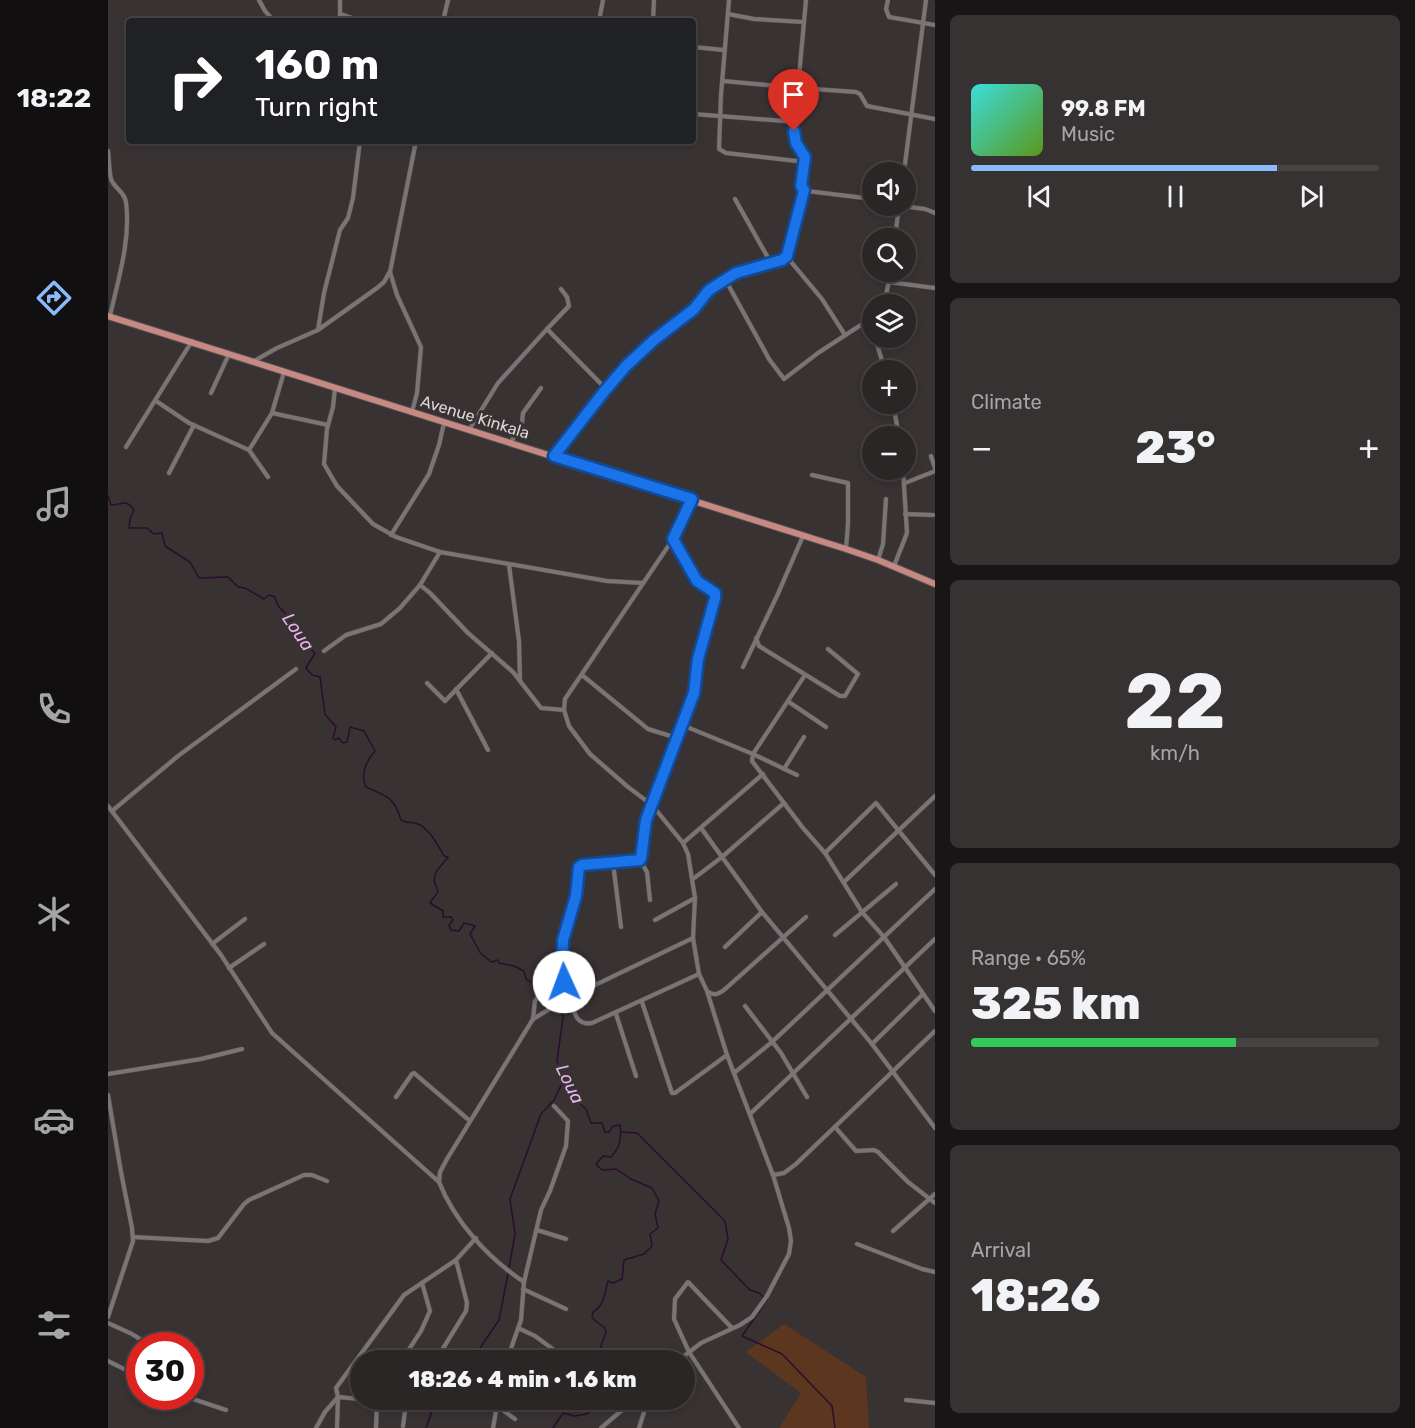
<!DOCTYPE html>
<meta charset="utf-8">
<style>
:root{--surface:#2a2626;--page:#363232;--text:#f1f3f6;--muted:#a5a5a7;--line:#464343;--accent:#89bafc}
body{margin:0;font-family:Rubik,sans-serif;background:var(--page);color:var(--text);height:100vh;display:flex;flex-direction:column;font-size:22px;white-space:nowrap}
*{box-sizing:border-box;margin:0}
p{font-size:20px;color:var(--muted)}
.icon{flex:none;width:33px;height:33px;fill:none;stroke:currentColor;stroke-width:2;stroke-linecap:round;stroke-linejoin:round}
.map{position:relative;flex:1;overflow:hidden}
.details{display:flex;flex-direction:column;gap:15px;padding:15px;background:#171515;width:480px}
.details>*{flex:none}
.top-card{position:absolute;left:18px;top:18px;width:570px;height:126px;border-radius:6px;box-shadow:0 3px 9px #0003,0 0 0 2px var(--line);background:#202124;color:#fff;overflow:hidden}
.controls{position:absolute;left:754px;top:162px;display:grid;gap:12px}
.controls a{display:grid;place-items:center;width:54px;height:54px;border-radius:50%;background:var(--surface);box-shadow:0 3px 9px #0003,0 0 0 2px var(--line);font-size:30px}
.speed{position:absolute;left:18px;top:1332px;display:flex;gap:12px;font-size:30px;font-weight:700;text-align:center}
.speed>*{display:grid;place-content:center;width:78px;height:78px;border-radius:50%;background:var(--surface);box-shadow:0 3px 9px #0003,0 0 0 2px var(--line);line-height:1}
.speed .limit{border:9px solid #d22;background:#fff;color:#111}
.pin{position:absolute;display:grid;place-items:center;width:51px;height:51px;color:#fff;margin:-62px -26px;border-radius:50% 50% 50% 0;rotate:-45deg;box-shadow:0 0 6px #0007}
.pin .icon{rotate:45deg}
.me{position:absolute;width:66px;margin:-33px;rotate:358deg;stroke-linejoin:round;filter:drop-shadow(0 0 4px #0008)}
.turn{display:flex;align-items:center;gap:21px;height:126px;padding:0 30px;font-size:27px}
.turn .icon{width:78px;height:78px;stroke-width:2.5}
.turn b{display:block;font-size:42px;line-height:51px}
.big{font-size:45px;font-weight:800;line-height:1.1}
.details .widget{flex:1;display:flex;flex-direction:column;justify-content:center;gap:9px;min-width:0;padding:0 21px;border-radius:9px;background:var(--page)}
.details .dial{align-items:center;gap:0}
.dial b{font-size:78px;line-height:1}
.song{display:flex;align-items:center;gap:18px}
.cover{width:72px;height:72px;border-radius:9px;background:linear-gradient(135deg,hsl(180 70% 55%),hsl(90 70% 35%))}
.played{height:6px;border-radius:3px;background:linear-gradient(90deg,var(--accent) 75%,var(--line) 75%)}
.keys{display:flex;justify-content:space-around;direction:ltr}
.heat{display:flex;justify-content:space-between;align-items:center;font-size:33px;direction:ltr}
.charge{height:9px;border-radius:4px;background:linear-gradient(90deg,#34c759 65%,var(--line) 0)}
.trip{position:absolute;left:242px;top:1350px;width:345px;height:60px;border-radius:30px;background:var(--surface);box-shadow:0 3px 9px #0003,0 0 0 2px var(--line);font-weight:800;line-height:60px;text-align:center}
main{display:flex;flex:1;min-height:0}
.dock{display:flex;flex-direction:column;width:108px;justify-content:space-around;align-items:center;background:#110f0f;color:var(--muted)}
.dock .icon{width:42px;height:42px}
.dock .current{color:var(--accent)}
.dock b{font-size:27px;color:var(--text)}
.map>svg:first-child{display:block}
.green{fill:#5d361f}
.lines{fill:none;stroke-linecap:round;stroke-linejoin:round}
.stream{stroke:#290e2d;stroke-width:1.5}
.street-casing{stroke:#544f50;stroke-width:5}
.primary-casing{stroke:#544f50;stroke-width:8}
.street{stroke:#7a7475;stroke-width:4}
.primary{stroke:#c78a82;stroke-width:6}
.route-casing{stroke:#114b97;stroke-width:15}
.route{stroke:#1a73e8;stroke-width:10}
.labels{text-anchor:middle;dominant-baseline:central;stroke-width:6;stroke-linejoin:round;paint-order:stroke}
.street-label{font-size:16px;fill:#ddd9da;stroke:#383233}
.water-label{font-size:18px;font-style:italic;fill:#e7b4ee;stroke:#383233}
</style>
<main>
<nav class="dock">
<b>18:22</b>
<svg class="icon current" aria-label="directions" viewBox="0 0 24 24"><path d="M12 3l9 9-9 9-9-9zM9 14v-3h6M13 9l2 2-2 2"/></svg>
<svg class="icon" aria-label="music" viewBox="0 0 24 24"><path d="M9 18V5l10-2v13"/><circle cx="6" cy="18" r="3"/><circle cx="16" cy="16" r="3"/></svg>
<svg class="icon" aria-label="phone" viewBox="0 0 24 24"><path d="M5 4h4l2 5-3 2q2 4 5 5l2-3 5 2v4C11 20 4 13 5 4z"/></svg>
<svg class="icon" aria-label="climate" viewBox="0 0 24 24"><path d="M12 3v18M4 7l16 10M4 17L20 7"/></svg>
<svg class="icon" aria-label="car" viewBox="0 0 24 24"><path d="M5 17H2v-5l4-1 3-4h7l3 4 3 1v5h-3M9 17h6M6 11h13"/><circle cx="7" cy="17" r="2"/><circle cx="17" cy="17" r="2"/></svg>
<svg class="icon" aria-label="filters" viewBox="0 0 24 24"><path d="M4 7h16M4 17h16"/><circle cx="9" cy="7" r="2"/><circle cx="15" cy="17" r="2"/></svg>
</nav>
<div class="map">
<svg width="827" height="1428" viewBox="0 0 827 1428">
<rect width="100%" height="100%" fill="#383233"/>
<polygon class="green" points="676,1324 758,1377 761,1428 671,1428 693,1393 638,1352"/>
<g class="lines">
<g class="stream">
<path d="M0 496 3 505C15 505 17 498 26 510L22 519 21 528H39L46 534 54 533 57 546 82 562 91 578 120 577 130 587 137 588 156 599 161 595 167 597C170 611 177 610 183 620L181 623 189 631 191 639 199 643V650H204L207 653 198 668 204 675 212 677 217 714 228 727 225 738 227 740 231 738 235 743 239 742 242 727 256 731 267 751C258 761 252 775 258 787 279 796 286 797 293 820 298 823 301 822 307 823 320 826 330 845 336 856L340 857 328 872 326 880C332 898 331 888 322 903L335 911V917H343L345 920 341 925 343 930 351 931 356 923 367 926 362 934 373 954 384 962 390 960 391 963 406 966 416 971 418 979 433 989"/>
<polyline points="437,992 450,1002"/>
<path d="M452 1006 455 1017 449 1061 456 1079 470 1102 478 1109 483 1123H494L497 1132H501L505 1126 512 1125C514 1137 512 1148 503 1157L495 1156 488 1164 494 1170 508 1169 523 1179 544 1188 551 1201 547 1214 550 1228 542 1234 544 1246 536 1254 516 1260 514 1279 505 1283 500 1281C497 1293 496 1306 485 1312L484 1318 497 1328 498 1332 493 1346V1360"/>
<polyline points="514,1132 529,1133 617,1221 620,1239 613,1260 642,1290 651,1293 659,1300 634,1336 674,1354 724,1406 727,1428"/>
<polyline points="401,1268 407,1234 402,1199 433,1114 446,1100 456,1079"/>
<polyline points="364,1360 391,1320 400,1274"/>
<polyline points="318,1428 325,1408 332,1400"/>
<polyline points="445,1428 455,1413 467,1416 479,1414 492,1400"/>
</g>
<defs>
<g id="street">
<polyline points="151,0 157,11 166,21"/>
<polyline points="621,0 613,95 611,149 618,153 697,162"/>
<polyline points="698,0 686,131 688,143 697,157 694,189 699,191 765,199"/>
<polyline points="780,0 778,9 781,17 827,25"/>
<polyline points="232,14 253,21"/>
<polyline points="620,14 646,19 695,22"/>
<polyline points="232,21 232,0"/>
<polyline points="335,21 340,0"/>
<polyline points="491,21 495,0"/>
<polyline points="545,21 546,0"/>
<polyline points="585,47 616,50"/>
<polyline points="615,81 691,88 748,92 752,94 759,106 827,119"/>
<polyline points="585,114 688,122"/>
<path d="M0 151C1 160 1 170 3 179 6 188 16 191 18 202 23 240 10 280 2 316"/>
<polyline points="796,172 818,0"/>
<polyline points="696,190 679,257 714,299 737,335"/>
<polyline points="627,199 663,263"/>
<polyline points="794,206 817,209 827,213"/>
<polyline points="787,238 791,206"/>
<polyline points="617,279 661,359 676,379 710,353 765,317"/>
<polyline points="781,282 827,288"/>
<polyline points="776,304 783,272"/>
<polyline points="761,321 765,332"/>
<polyline points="439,329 461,306 459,297 453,289"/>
<polyline points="210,330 216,293 232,230 240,218 245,198 252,141"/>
<polyline points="767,338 777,370"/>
<polyline points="146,361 169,348 210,330 269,288 276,282 281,273"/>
<polyline points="227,388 225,407 219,429 216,464 229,486 265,524 288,537 332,552 499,581 535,583"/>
<polyline points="103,393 121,354"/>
<polyline points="48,401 81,423 141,450 164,413 176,372"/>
<polyline points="785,404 791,436"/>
<polyline points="304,412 309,393 313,347 289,295 282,272 308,141"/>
<polyline points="164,413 220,425"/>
<polyline points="361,430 390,383 439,329 498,389"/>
<polyline points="403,442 414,423 415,413 433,388"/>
<polyline points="18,447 84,341"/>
<polyline points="141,450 160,477"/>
<polyline points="446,456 495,393 518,366 546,340 586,309 601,290 628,273 674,260 679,257"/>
<polyline points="823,456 827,468"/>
<polyline points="61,473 86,425"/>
<polyline points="704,475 740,483 740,524 738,549"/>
<polyline points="797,483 827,471"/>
<polyline points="797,514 825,515"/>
<polyline points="283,535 321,474 331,445 336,423"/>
<polyline points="332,552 312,585 322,593 360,633 405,672 433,708 456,710 461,726 482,754 520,787 544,805 575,843 580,854 587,898 585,938 591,974 599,991 619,1055 665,1175 681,1228 683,1241 681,1254 659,1296 644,1317 632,1325 593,1343 571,1360"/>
<polyline points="770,560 775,544 778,499"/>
<polyline points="401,565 411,641 412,681"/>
<polyline points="786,566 799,533 795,470"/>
<polyline points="648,638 651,646 732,696 737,696 750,674 720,649"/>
<polyline points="216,651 238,635 273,624 292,608 312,585"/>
<polyline points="635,667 669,596 695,536"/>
<polyline points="474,675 540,729 569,738"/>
<polyline points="697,675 645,754 644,761 695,828 717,853 754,912 776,937 827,1011"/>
<polyline points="319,683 337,701 384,653"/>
<polyline points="348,689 380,750"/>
<polyline points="681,702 718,727"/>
<polyline points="456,710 457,699 565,539 583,500"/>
<polyline points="574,725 645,754 689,775"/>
<polyline points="676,769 696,737"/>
<path d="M0 806 113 955 164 1033 331 1182C347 1222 380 1258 416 1282"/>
<polyline points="4,811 70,756 188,669"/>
<polyline points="593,828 654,912 764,1044 827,1128"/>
<polyline points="575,843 655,774"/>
<polyline points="717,853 768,803 827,875"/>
<polyline points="532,860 538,820 587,693 590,659 607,598 607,593 589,581 565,539"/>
<polyline points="532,860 539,872 542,900"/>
<polyline points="505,863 513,927"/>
<polyline points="585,879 614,857 676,803"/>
<polyline points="736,882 827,796"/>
<polyline points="547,920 587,898"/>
<polyline points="727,935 788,884"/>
<path d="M585 938 462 997C466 1011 467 1026 484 1023L591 974"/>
<polyline points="104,944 137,919"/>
<polyline points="617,947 654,912"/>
<polyline points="121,968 156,944"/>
<path d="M600 992C607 996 610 994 616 990L698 917"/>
<polyline points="534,1002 564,1093 567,1093 619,1055"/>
<polyline points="637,1006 673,1053 699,1097"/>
<polyline points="508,1014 528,1076"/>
<polyline points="425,1019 462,997 458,989 454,968"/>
<polyline points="764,1044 815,994"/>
<polyline points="626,1073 664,1042 827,889"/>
<polyline points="0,1074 93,1059 134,1049"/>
<polyline points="0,1095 13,1172 24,1228 25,1241 0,1317"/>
<polyline points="288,1097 304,1074 306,1073 362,1121"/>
<polyline points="642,1114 827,939"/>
<polyline points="727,1127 748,1151 766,1150 770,1152 800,1182 827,1203"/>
<polyline points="665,1175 676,1173 688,1164 827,1031"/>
<polyline points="331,1182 332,1172 339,1159 425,1019 427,1001 454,966 457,930 468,895 471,867 474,865 532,860"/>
<polyline points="429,1230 458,1239"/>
<polyline points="785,1231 827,1194"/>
<polyline points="25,1237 100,1241 110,1238 136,1204 141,1200 196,1175 204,1175 219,1181"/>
<polyline points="749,1244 814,1269 827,1272"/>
<polyline points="415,1289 458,1309"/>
<polyline points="0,1323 24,1334 43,1346"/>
<polyline points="410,1328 427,1336 457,1358"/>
<polyline points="624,1328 580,1282 567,1299 566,1319 581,1352 631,1428"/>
<polyline points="294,1360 313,1331 322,1311 314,1283"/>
<polyline points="328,1360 358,1311 359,1303 348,1260"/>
<polyline points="399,1360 413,1320 416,1282 433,1210 442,1191 458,1146 460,1121 446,1106"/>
<polyline points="0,1361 32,1377"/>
<polyline points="76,1396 118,1410"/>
<polyline points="230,1397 252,1399"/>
<polyline points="254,1400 269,1401"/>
<polyline points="798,1400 827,1403"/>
<polyline points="389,1406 407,1419"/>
<polyline points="295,1426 297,1411 302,1400"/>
<polyline points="208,1428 217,1412 230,1397"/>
<polyline points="229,1428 230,1397 228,1388 296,1295 348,1260 368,1238"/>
<polyline points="268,1428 269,1401"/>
<polyline points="385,1428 390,1400"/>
<polyline points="493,1428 526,1400"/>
<polyline points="531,1428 537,1409 535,1400"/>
</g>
<polyline id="primary" points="0,316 738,549 770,560 827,584"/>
</defs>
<use href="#street" class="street-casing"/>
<use href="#primary" class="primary-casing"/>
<use href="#street" class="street"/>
<use href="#primary" class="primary"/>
</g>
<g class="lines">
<defs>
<polyline id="route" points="456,982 454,966 455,940 468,896 471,867 474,865 532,860 533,858 538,820 586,693 590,659 607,598 607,593 589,581 565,539 584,499 446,456 495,393 518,366 546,340 586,309 601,290 628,273 674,260 679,256 696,190 693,186 697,157 688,143 686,131"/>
</defs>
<use href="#route" class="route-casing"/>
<use href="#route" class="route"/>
</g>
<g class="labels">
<g class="street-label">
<text transform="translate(367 417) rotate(17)">Avenue Kinkala</text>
</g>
<g class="water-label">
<text transform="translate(190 632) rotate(56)">Loua</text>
<text transform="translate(462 1084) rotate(64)">Loua</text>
</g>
</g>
</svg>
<div class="controls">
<a><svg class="icon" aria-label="sound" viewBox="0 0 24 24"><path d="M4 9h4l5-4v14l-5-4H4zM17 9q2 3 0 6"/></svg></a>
<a><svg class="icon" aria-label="search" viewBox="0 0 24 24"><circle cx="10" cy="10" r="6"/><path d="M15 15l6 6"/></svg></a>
<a><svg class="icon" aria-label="layers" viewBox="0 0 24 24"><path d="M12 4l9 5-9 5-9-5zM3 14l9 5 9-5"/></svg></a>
<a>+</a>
<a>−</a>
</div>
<div class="speed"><div class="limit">30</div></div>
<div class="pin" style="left:686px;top:131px;background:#d93025"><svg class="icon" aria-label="arrive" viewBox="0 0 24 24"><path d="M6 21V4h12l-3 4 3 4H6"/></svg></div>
<svg class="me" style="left:456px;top:982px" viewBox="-20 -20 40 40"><circle r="19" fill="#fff"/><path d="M0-13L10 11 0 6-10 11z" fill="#1a73e8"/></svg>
<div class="trip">18:26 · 4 min · 1.6 km</div>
<div class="top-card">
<div class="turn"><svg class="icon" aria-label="right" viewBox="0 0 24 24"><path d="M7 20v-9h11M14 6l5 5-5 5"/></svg><div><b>160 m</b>Turn right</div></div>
</div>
</div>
<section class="details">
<div class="widget">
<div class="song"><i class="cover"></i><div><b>99.8 FM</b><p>Music</p></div></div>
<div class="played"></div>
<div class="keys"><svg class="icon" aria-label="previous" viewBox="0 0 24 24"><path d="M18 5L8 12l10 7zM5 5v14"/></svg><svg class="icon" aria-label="pause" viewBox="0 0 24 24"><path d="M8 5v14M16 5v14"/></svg><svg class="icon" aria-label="next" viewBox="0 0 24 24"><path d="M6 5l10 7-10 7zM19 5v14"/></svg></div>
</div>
<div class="widget"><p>Climate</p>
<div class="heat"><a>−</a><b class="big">23°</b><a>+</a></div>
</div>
<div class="widget dial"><b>22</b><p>km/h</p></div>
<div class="widget"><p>Range · 65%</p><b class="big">325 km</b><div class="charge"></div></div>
<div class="widget"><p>Arrival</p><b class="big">18:26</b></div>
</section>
</main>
